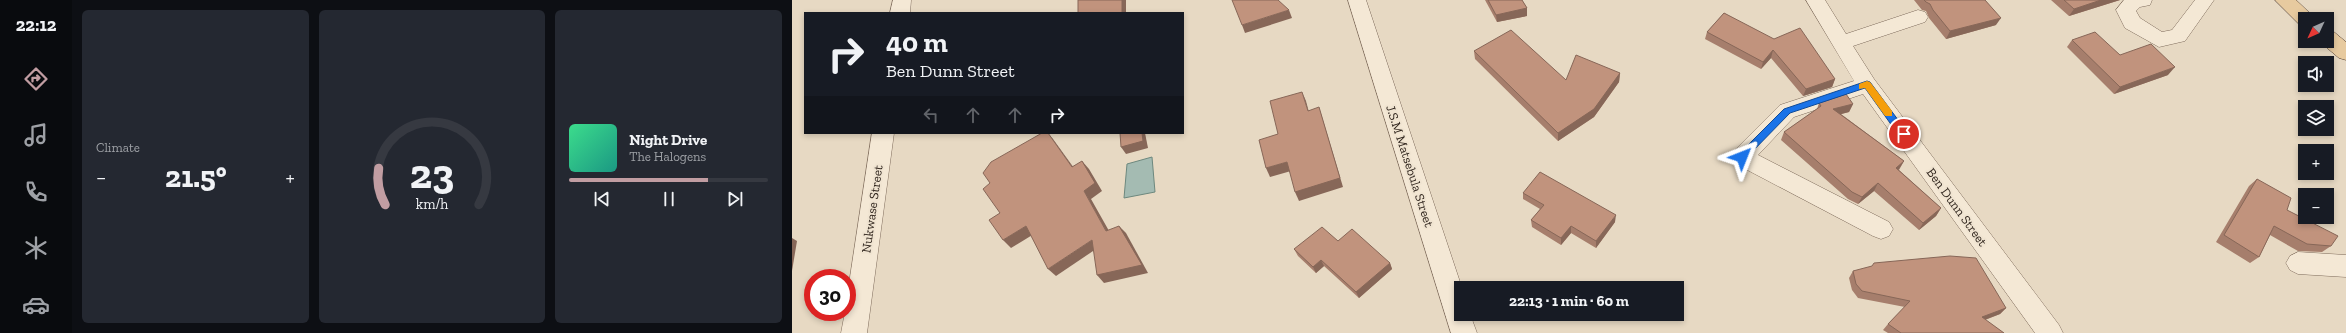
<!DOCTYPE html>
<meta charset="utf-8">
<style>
:root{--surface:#171b24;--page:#242831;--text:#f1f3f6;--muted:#9ea1a6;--line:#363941;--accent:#c19da2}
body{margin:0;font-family:"Zilla Slab",serif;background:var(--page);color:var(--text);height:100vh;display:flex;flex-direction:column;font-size:15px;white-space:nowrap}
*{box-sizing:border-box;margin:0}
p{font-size:13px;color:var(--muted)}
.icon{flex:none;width:22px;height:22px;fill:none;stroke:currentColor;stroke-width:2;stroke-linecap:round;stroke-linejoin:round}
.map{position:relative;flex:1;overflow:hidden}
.drawer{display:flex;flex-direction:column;gap:10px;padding:10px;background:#0d0f14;width:720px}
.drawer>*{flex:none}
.top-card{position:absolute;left:12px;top:12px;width:380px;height:122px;border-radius:0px;box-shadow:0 2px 6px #0003;background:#171b24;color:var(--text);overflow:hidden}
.needle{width:26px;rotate:226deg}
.fabs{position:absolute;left:1506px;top:12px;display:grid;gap:8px}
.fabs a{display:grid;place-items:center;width:36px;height:36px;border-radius:0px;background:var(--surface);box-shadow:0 2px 6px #0003;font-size:20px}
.speed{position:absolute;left:12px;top:269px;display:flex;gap:8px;font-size:20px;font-weight:700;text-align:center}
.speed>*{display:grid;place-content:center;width:52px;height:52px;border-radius:50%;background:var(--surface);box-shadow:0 2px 6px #0003;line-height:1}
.speed .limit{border:6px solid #d22;background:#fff;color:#111}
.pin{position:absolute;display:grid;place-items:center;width:34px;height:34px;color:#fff;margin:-17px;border:2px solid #fff;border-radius:50%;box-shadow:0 1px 4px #0007}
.me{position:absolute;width:44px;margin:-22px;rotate:45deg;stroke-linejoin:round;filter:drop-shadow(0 0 3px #0008)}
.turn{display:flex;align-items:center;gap:14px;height:84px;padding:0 16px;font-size:18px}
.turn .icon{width:52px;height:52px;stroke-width:2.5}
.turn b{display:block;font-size:28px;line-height:34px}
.lanes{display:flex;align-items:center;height:38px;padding:0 16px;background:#0003;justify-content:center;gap:20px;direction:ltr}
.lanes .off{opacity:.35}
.big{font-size:30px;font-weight:800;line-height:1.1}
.drawer .widget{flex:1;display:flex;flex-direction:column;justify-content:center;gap:6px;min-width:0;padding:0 14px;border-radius:6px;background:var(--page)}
.drawer .dial{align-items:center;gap:0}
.dial svg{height:104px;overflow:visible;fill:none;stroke:var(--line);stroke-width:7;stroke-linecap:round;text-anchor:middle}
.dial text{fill:var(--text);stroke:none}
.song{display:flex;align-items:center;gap:12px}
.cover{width:48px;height:48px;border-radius:6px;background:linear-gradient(135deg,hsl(150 70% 55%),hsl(170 70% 35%))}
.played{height:4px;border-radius:2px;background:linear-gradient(90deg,var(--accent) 70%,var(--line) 70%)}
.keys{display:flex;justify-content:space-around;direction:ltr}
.heat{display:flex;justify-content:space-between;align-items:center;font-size:22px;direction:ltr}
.drawer .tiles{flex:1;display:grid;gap:10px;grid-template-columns:repeat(3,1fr)}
.trip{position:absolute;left:662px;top:281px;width:230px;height:40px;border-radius:0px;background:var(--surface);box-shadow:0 2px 6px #0003;font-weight:800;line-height:40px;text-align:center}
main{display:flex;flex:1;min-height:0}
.dock{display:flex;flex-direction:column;width:72px;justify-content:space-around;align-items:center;background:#090b0e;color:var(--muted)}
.dock .icon{width:28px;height:28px}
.dock .active{color:var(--accent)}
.dock b{font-size:18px;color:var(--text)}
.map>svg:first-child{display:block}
.water{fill:#a4bbb2;stroke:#6d887e}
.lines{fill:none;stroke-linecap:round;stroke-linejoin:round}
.minor-casing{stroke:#7f6c5c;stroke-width:1}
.major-casing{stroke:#4e3b30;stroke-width:1}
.minor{fill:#f4e8d5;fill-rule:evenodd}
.major{fill:#e7ca9f;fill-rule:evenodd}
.wall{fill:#a67e6c}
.shaded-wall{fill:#876758}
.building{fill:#c1937d;stroke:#876758}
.route{fill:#1a73e8;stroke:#114b97}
.slow{fill:#f59e0b}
.labels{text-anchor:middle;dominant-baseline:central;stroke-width:4;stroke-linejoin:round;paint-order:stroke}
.street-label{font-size:13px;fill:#31261e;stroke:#f0e4d1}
</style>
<main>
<nav class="dock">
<b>22:12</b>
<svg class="icon active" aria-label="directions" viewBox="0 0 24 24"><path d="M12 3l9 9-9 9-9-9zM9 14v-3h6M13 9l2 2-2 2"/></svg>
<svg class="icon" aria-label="music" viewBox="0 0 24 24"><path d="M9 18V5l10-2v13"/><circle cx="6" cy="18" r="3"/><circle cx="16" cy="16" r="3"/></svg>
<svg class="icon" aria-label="phone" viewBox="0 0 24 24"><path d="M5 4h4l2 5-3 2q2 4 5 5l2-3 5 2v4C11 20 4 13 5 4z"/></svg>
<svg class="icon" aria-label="climate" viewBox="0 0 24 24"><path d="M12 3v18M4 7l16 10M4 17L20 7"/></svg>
<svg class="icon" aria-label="car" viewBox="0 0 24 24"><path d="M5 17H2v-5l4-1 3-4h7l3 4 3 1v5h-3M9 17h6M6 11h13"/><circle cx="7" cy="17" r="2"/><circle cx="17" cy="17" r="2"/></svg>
</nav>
<section class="drawer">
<div class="tiles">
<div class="widget"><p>Climate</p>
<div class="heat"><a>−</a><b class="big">21.5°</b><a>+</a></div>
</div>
<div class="widget dial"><svg viewBox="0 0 100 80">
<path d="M14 69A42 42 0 1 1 86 69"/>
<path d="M14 69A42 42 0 0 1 9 41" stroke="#c19da2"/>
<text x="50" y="56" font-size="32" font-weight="700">23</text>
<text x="50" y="72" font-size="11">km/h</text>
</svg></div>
<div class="widget">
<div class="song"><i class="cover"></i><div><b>Night Drive</b><p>The Halogens</p></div></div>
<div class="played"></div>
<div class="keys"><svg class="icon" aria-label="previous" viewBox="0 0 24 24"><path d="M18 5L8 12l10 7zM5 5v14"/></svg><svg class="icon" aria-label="pause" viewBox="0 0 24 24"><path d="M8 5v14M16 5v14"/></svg><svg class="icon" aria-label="next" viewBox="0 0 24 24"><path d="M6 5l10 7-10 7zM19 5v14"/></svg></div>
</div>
</div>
</section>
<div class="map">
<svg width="1554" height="333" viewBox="0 0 1554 333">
<rect width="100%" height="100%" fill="#e7d9c3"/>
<polygon class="water" points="360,157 363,192 332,198 335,164"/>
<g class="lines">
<defs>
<g id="minor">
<polygon points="101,0 119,0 118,13 98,13"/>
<polygon points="556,0 574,0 670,288 669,314 678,314 685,333 659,333"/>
<polygon points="1014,0 1033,0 1054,34 1126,10 1133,12 1136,17 1133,22 1061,46 1082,79 1267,325 1271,333 1243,333 1071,94 1002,117 966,155 1097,222 1101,229 1097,236 1089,239 1081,236 942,163 939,157 942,151 988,105 1062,81"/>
<polygon points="1332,0 1360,0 1358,5 1348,7 1344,11 1348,18 1370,32 1380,30 1403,0 1422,0 1393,41 1367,47 1333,28 1324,10"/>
<polygon points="80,133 102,133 75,333 49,333 53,312 55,312 55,297"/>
<polygon points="1506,252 1554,255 1554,277 1506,274 1498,270 1494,263 1498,256"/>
</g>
<g id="major">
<polygon points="1483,0 1504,0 1524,19 1513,19 1513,26 1507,24"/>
<polygon points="1535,30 1542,32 1554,42 1554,60 1547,58 1528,42 1535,41"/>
</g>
</defs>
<use href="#minor" class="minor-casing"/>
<use href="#major" class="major-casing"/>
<use href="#minor" class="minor"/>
<use href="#major" class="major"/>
</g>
<g class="wall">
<polygon points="693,0 730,0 735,8 735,16 705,22"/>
<polygon points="1122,0 1193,0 1204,25 1154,39 1137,18 1134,11 1130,10"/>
<polygon points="1259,0 1328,0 1277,16"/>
<polygon points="932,13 1043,79 1040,87 1011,96 979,58 969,69 913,39 915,32"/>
<polygon points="1280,40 1328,55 1376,75 1322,94 1275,47"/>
<polygon points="682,51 774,80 828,73 827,82 802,117 766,141 683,59"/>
<polygon points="1027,103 1061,104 1057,112 1049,114 1112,161 1107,170 1149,208 1144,216 1127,230 1082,191 1066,204 1056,199 989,140 992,132 1025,109"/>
<polygon points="1465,179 1495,210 1539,246 1530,252 1506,251 1478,235 1467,257 1458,263 1424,242 1457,186"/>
<polygon points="731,193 823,222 804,248 779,233 769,245 740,227 739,220 748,209 731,199"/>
<polygon points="546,241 598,263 600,269 567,298 532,266 524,273 506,256 502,249"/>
<polygon points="1061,271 1214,308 1208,314 1193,320 1212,333 1096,333 1091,330 1096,324 1113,307 1066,298 1060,290 1057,278"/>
</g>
<g class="shaded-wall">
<rect x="330" y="0" width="4" height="13"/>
<polygon points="1309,0 1328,0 1277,16 1282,9"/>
<polygon points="735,8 735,16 705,22 704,15"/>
<polygon points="497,10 500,18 453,33 450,25"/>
<polygon points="1209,18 1204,25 1154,39 1158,31"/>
<polygon points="981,50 979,58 969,69 971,62"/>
<polygon points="1383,67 1376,75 1322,94 1328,87"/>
<polygon points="828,73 827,82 802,117 766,141 766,133"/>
<polygon points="1043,79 1040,87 1011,96 1014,89"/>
<polygon points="510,92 514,101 519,120 516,111"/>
<polygon points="1061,104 1057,112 1038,117 1041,109"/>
<polygon points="527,107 551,187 507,201 503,192"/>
<polygon points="256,133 261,139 287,175 280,167"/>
<polygon points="350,133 353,133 356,148 334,154 329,147"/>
<polygon points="290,161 297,169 310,191 299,199 321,238 314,231 292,191"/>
<polygon points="1112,161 1107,169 1100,176 1104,168"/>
<polygon points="495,162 499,171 478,177 474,168"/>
<polygon points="1086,183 1082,191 1066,204 1070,197"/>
<polygon points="1149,208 1144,216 1127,230 1131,223"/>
<polygon points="824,215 823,222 804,248 804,241"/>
<polygon points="234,226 242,234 219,248 211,240"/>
<polygon points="327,226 334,233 356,273 312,283 305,275"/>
<polygon points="779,226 779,233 769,245 769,238"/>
<polygon points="0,238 5,241 0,271"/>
<polygon points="300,240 307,247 264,276 256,269"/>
<polygon points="529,260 532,266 524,273 521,267"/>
<polygon points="598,263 600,269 567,298 564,292"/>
<polygon points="1214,308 1208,314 1184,323 1190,317"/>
</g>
<g class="building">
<rect x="286" y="0" width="44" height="13"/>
<polygon points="440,0 486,0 497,10 450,25"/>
<polygon points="696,0 730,0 735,8 704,15"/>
<polygon points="1132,0 1193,0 1209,18 1158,31 1141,10 1138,4 1134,2"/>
<polygon points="1272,0 1309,0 1282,9"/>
<polygon points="932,13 982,39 1008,28 1043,79 1014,89 981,50 971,62 915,32"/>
<polygon points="719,30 774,80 784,55 828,73 802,109 766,133 682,51"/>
<polygon points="1303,32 1328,55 1359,44 1383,67 1328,87 1280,40"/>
<polygon points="510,92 516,111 527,107 548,178 503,192 495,162 474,168 467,140 486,134 478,101"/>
<polygon points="1054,94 1061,104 1041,109 1112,161 1104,168 1149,208 1131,223 1086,183 1070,197 1060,192 992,132 1029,106 1027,103"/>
<polygon points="250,133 256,133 280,167 290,161 303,183 292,191 314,231 327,226 350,265 305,275 300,240 256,269 234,226 211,240 197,220 208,213 191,189 198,183 191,173 199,162"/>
<polygon points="328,133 350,133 351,141 329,147"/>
<polygon points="748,172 824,215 804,241 779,226 769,238 739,220 752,205 731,193"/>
<polygon points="1465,179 1499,198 1495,210 1546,236 1539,246 1515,244 1482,226 1467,257 1432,235"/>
<polygon points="530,227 546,241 560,229 598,263 564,292 529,260 521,267 502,249"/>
<polygon points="1158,256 1184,258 1214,308 1190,317 1212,333 1109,333 1096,324 1118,301 1070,291 1064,284 1061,271 1080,266 1082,263"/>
</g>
<polygon class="route" points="1075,81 1078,82 1115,132 1115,137 1108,137 1073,88 998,113 953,159 947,159 947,154 992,109"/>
<polygon class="slow" points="1075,81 1078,82 1100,111 1100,116 1093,116 1073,88 1067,89 1067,84"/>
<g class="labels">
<g class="street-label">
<text transform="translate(618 166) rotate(72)">J.S.M Matsebula Street</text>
<text transform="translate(1165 207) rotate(54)">Ben Dunn Street</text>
<text transform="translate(80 209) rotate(-82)">Nukwase Street</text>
</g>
</g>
</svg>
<div class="fabs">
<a><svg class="needle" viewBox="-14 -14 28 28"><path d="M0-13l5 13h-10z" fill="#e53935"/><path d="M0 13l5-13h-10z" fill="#9ea1a6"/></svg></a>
<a><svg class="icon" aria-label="sound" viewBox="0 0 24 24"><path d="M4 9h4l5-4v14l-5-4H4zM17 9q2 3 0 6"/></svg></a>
<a><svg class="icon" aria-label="layers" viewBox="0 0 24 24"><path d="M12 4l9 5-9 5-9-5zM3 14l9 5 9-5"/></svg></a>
<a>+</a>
<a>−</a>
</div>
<div class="speed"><div class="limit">30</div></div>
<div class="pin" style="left:1112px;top:134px;background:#d93025"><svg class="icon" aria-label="arrive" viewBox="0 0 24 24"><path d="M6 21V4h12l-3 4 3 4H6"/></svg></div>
<svg class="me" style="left:950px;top:157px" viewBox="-20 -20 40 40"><path d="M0-17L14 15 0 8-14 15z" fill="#1a73e8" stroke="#fff" stroke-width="4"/></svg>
<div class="trip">22:13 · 1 min · 60 m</div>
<div class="top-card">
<div class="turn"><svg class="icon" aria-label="right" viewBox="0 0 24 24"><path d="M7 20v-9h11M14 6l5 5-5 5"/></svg><div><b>40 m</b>Ben Dunn Street</div></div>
<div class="lanes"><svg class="icon off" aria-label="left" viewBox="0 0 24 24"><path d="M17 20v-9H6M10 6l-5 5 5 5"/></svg><svg class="icon off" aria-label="ahead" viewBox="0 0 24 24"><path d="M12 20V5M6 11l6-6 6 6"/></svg><svg class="icon off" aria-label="ahead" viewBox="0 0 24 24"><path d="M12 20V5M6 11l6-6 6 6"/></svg><svg class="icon" aria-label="right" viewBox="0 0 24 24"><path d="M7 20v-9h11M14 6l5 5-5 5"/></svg></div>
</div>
</div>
</main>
